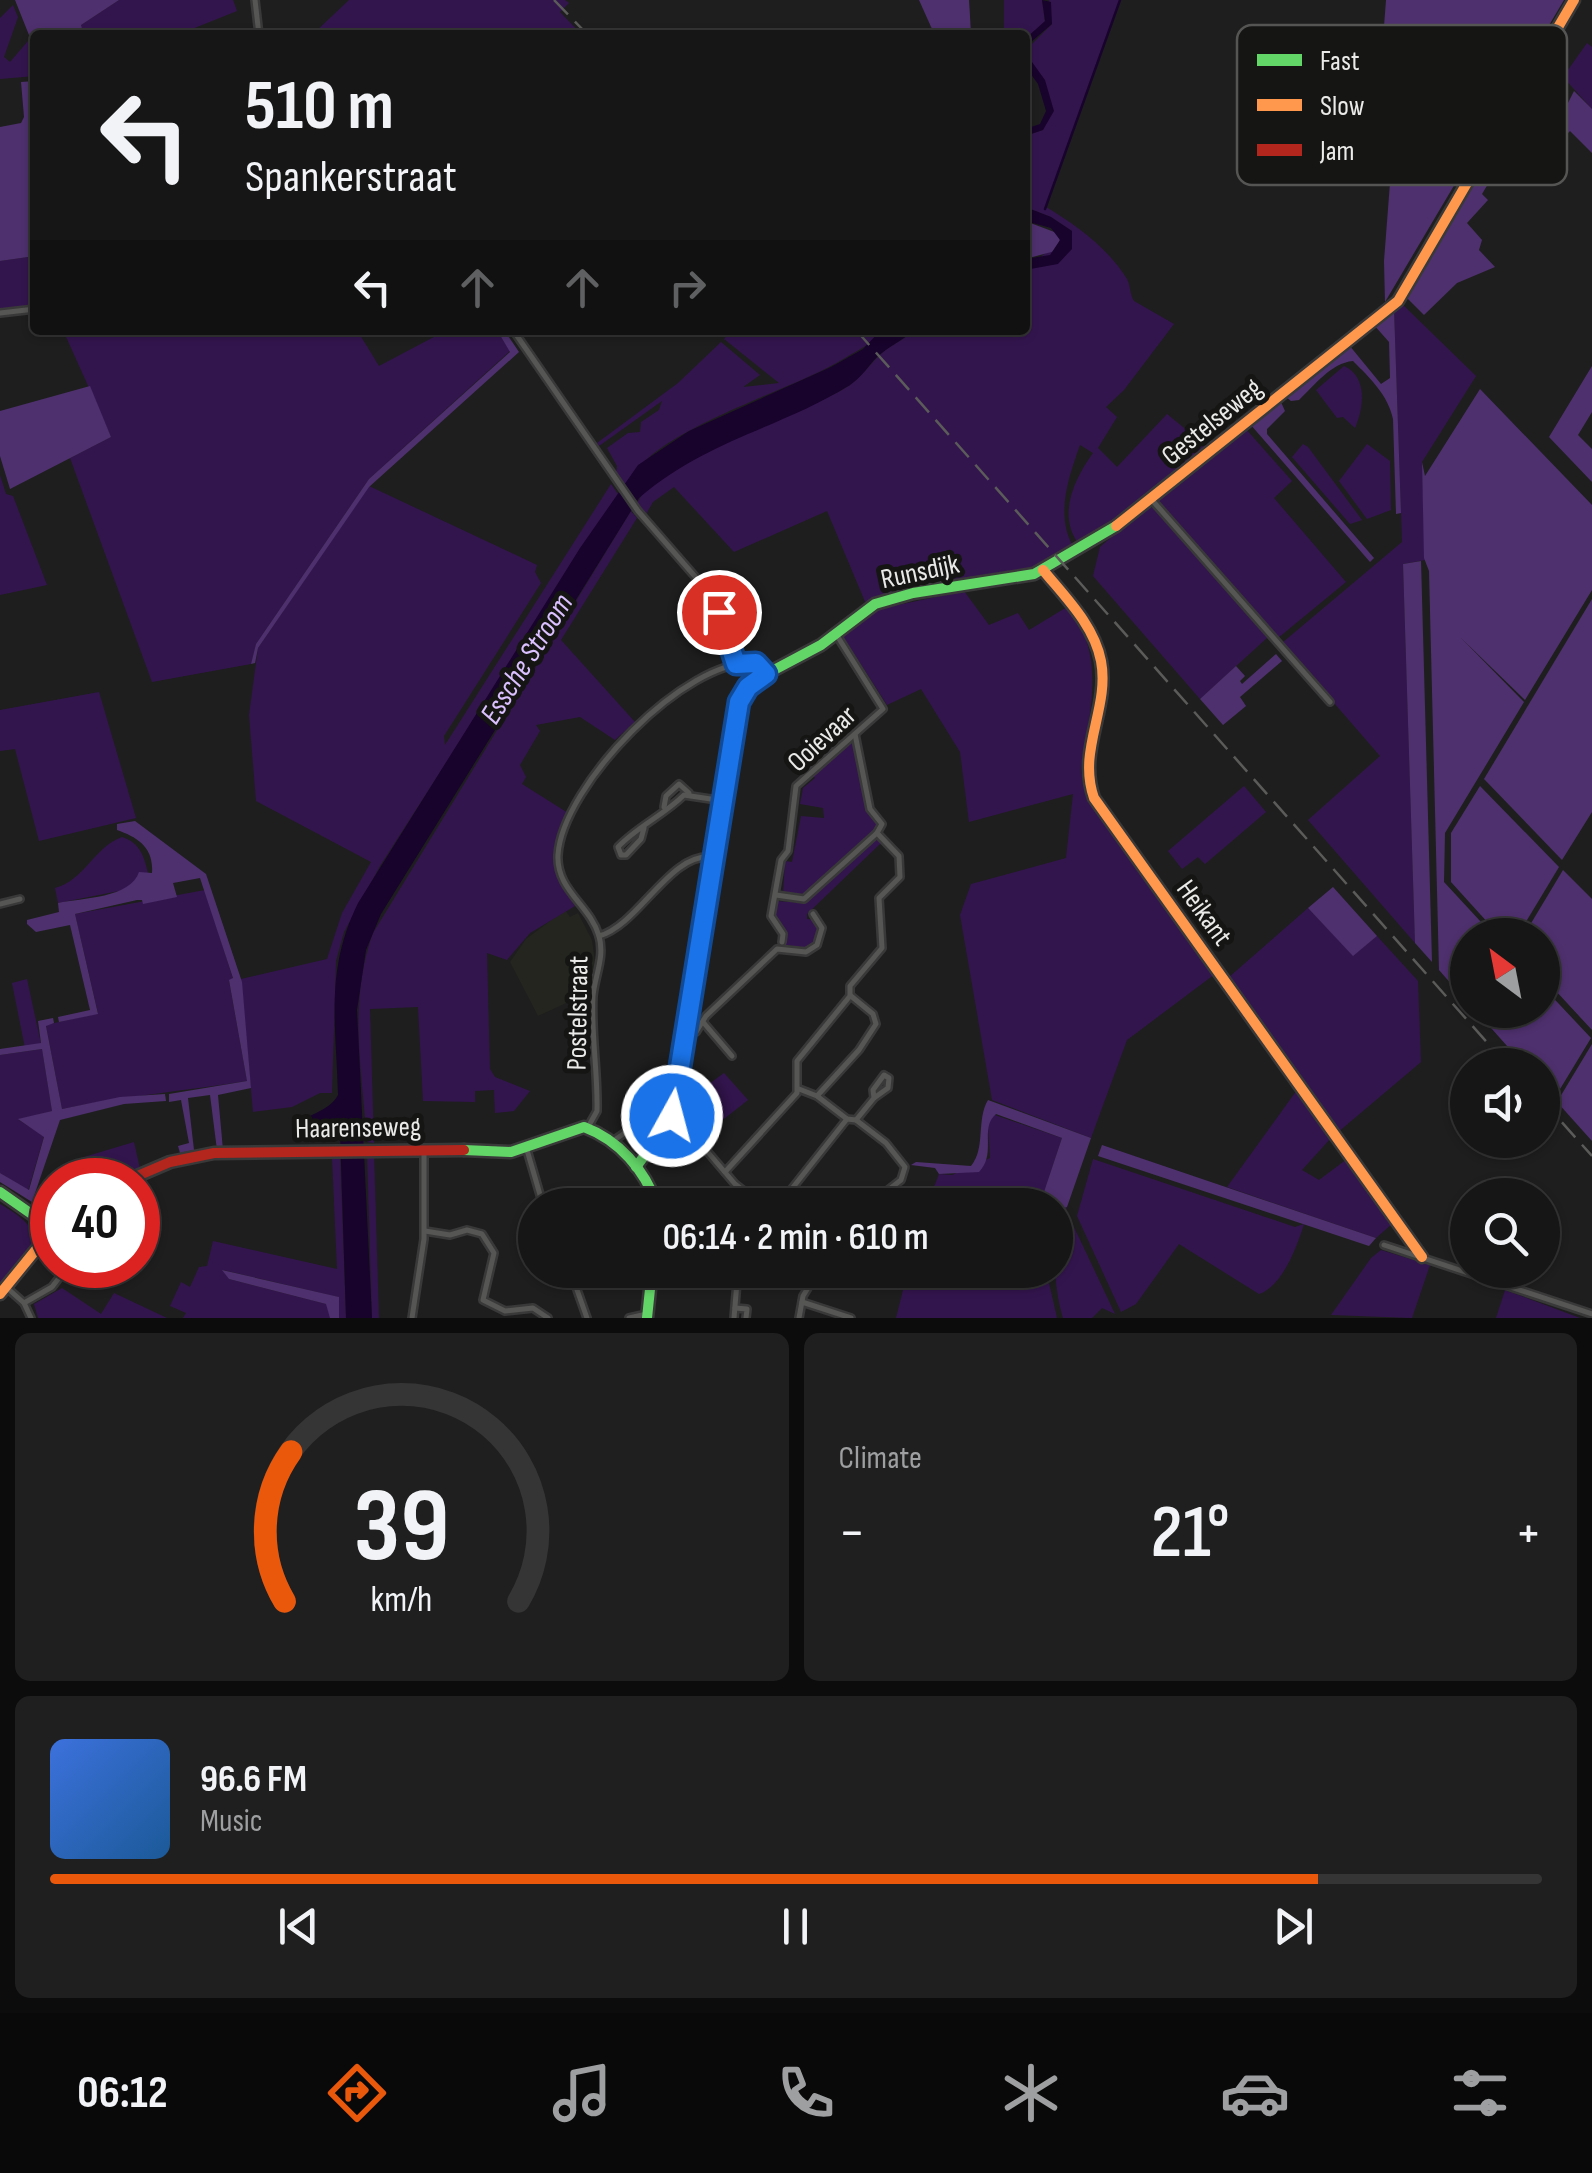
<!DOCTYPE html>
<meta charset="utf-8">
<style>
:root{--surface:#161616;--page:#1f1f1f;--text:#f1f3f6;--muted:#9e9fa1;--line:#353535;--accent:#ea580c}
body{margin:0;font-family:"Sofia Sans Condensed",sans-serif;background:var(--page);color:var(--text);height:100vh;display:flex;flex-direction:column;font-size:38px;white-space:nowrap}
*{box-sizing:border-box;margin:0}
p{font-size:32px;color:var(--muted)}
.icon{flex:none;width:55px;height:55px;fill:none;stroke:currentColor;stroke-width:2;stroke-linecap:round;stroke-linejoin:round}
.map{position:relative;height:1318px;overflow:hidden}
.sheet{display:flex;flex-direction:column;gap:15px;padding:15px;background:#0c0c0c;flex:1}
.sheet>*{flex:none}
.banner{position:absolute;left:30px;top:30px;width:1000px;height:305px;border-radius:10px;box-shadow:0 2px 8px #0004,0 0 0 2px var(--line);background:#161616;color:var(--text);overflow:hidden}
.needle{width:65px;rotate:328deg}
.fabs{position:absolute;left:1450px;top:918px;display:grid;gap:20px}
.fabs a{display:grid;place-items:center;width:110px;height:110px;border-radius:50%;background:var(--surface);box-shadow:0 2px 8px #0004,0 0 0 2px var(--line);font-size:50px}
.speed{position:absolute;left:30px;top:1158px;display:flex;gap:20px;font-size:50px;font-weight:700;text-align:center}
.speed>*{display:grid;place-content:center;width:130px;height:130px;border-radius:50%;background:var(--surface);box-shadow:0 2px 8px #0004,0 0 0 2px var(--line);line-height:1}
.speed .limit{border:15px solid #d22;background:#fff;color:#111}
.pin{position:absolute;display:grid;place-items:center;width:85px;height:85px;color:#fff;margin:-42px;border:5px solid #fff;border-radius:50%;box-shadow:0 2px 10px #0007}
.me{position:absolute;width:110px;margin:-55px;rotate:7deg;stroke-linejoin:round;filter:drop-shadow(0 0 8px #0008)}
.turn{display:flex;align-items:center;gap:35px;height:210px;padding:0 50px;font-size:45px}
.turn .icon{width:130px;height:130px;stroke-width:2.5}
.turn b{display:block;font-size:70px;line-height:85px}
.lanes{display:flex;align-items:center;height:95px;padding:0 50px;background:#0003;justify-content:center;gap:50px;direction:ltr}
.lanes .off{opacity:.35}
.big{font-size:75px;font-weight:600;line-height:1.1}
.sheet .widget{flex:1;display:flex;flex-direction:column;justify-content:center;gap:15px;min-width:0;padding:0 35px;border-radius:15px;background:var(--page)}
.sheet .dial{align-items:center;gap:0}
.dial svg{height:260px;overflow:visible;fill:none;stroke:var(--line);stroke-width:7;stroke-linecap:round;text-anchor:middle}
.dial text{fill:var(--text);stroke:none}
.song{display:flex;align-items:center;gap:30px}
.cover{width:120px;height:120px;border-radius:15px;background:linear-gradient(135deg,hsl(220 70% 55%),hsl(210 70% 35%))}
.played{height:10px;border-radius:5px;background:linear-gradient(90deg,var(--accent) 85%,var(--line) 85%)}
.keys{display:flex;justify-content:space-around;direction:ltr}
.heat{display:flex;justify-content:space-between;align-items:center;font-size:55px;direction:ltr}
.sheet .tiles{flex:1;display:grid;gap:15px;grid-template-columns:1fr 1fr}
.widget:last-child{grid-column:span 2}
.trip{position:absolute;left:518px;top:1188px;width:555px;height:100px;border-radius:50px;background:var(--surface);box-shadow:0 2px 8px #0004,0 0 0 2px var(--line);font-weight:600;line-height:100px;text-align:center}
.menu{display:flex;height:160px;justify-content:space-around;align-items:center;background:#090909;color:var(--muted)}
.menu .icon{width:70px;height:70px}
.menu .current{color:var(--accent)}
.menu b{font-size:45px;color:var(--text)}
.map>svg:first-child{display:block}
.built{fill:#23251e}
.green{fill:#33154e}
.forest{fill:#4e306e}
.water{fill:#18032c}
.lines{fill:none;stroke-linecap:round;stroke-linejoin:round}
.stream{stroke:#18032c;stroke-width:2.5}
.street-casing{stroke:#393939;stroke-width:10}
.fast-casing{stroke:#393939;stroke-width:15}
.slow-casing{stroke:#393939;stroke-width:15}
.jam-casing{stroke:#393939;stroke-width:15}
.street{stroke:#565654;stroke-width:5}
.fast{stroke:#63d668;stroke-width:10}
.slow{stroke:#ff974d;stroke-width:10}
.jam{stroke:#b3261e;stroke-width:10}
.rail{stroke:#5b5b5a;stroke-width:2.5;stroke-dasharray:20 10;stroke-linecap:butt}
.route-casing{stroke:#114b97;stroke-width:25}
.route{stroke:#1a73e8;stroke-width:18}
.labels{text-anchor:middle;dominant-baseline:central;stroke-width:10;stroke-linejoin:round;paint-order:stroke}
.street-label{font-size:28px;fill:#eaebe9;stroke:#151614}
.water-label{font-size:30px;font-style:italic;fill:#dbc0ff;stroke:#151614}
.key{fill:#151614;stroke:#555654;stroke-width:2.5}
.key-label{font-size:28px;fill:#eaebe9}
</style>
<div class="map">
<svg width="1592" height="1318" viewBox="0 0 1592 1318">
<rect width="100%" height="100%" fill="#1e1e1e"/>
<polygon class="built" points="565,910 570,917 578,913 592,940 595,961 588,993 538,1016 510,962 526,939"/>
<g class="green">
<polygon points="119,0 233,0 237,11 177,35 84,35 81,25"/>
<polygon points="349,0 565,0 569,3 560,12 582,35 312,35"/>
<polygon points="1004,0 1042,0 1045,22 1025,39 1025,35 1004,35"/>
<path d="M1049 0H1120L1046 207C1076 225 1108 248 1127 279 1131 286 1129 293 1134 301L1174 324 1124 390 1106 407 1117 417 1098 448 1117 467 1167 414 1206 446 1109 525 1078 543C1057 514 1075 478 1093 453L1080 445C1069 476 1055 515 1073 546L1037 571 918 588 866 604 827 511 734 552 674 487 653 502 645 516 637 505C651 459 807 414 850 385 862 376 872 362 883 352 893 344 904 340 914 330H1025V270L1072 231 1051 217 1025 207V136L1043 130C1060 70 1032 89 1027 49L1052 24Z"/>
<polygon points="13,5 18,17 4,57 10,62 28,41 35,60 35,76 0,79 0,18"/>
<polygon points="1587,43 1592,47 1592,109 1563,77"/>
<polygon points="35,256 35,305 0,309 0,261"/>
<polygon points="1401,303 1476,376 1422,462 1425,560 1403,564 1415,943 1308,820 1380,756 1282,643 1402,542 1394,309"/>
<polygon points="63,330 357,330 379,366 447,330 497,330 510,351 369,479 256,644 251,664 152,682 70,458 111,437"/>
<path d="M731 330H881C873 344 858 350 845 358 791 392 647 430 625 488L616 475 617 466 607 448 628 433 640 432 641 422 659 410 662 401 599 446 597 443 678 383 721 342 760 375 743 387 779 383 724 339Z"/>
<path d="M1344 366C1368 377 1364 408 1355 428L1343 417 1337 418 1316 390Z"/>
<polygon points="1245,428 1292,481 1274,498 1346,582 1278,638 1155,498"/>
<polygon points="1303,444 1308,447 1362,520 1350,524 1292,457"/>
<polygon points="1367,444 1390,461 1391,510 1367,519 1339,481"/>
<polygon points="0,475 6,494 13,496 47,585 0,595"/>
<polygon points="611,484 618,494 380,866 344,932 336,961 332,1093 320,1093 292,1107 253,1112 241,979 327,959 342,913 371,862 256,801 249,715 258,648 369,486 537,565 535,572 541,583 444,736 445,745"/>
<polygon points="1150,503 1268,637 1200,699 1093,576 1100,547"/>
<path d="M631 511 637 518 561 640 635 722 615 740 580 717 536 725 540 731 520 765 526 777 522 784 568 813C551 857 549 867 575 906L530 933 507 960 487 953 490 1069 495 1077 530 1091 514 1111 495 1113 494 1090 475 1091V1102L423 1101 418 1007 370 1009 374 1143 367 1142C362 1071 348 1002 373 933Z"/>
<path d="M964 591 989 625 1018 613 1029 630 1067 607C1108 654 1089 714 1081 770L1083 785 1215 974 1127 1040 1091 1138 992 1100 960 915 971 884 1066 858 1073 794 969 822 960 752 921 689 887 705 842 635 879 609Z"/>
<polygon points="99,692 136,818 39,841 15,749 0,751 0,710"/>
<polygon points="851,741 855,743 866,807 879,826 805,896 783,894 785,861 792,862 801,816 824,818 823,808 800,804 803,788 815,778 812,774"/>
<polygon points="1244,786 1266,812 1205,864 1198,857 1182,869 1168,851"/>
<path d="M122 837C140 843 144 856 148 873L124 890 58 903 55 888C85 880 94 847 122 837Z"/>
<path d="M874 838 882 842 807 914V919L815 920C821 933 815 938 809 948L786 945 785 932 773 918 776 901 805 903Z"/>
<path d="M205 890 233 979 229 981 247 1081C185 1091 123 1096 62 1109L46 1025 98 1013 75 914Z"/>
<polygon points="1308,908 1353,955 1377,936 1418,981 1421,1062 1337,1133 1228,978"/>
<polygon points="27,979 41,1044 25,1048 12,983"/>
<polygon points="42,1049 52,1111 19,1120 44,1136 28,1191 0,1173 0,1055"/>
<polygon points="724,1073 748,1100 701,1137 684,1120 692,1111 705,1105 711,1091 706,1086"/>
<polygon points="1297,1090 1331,1138 1302,1170 1319,1180 1347,1159 1392,1224 1376,1238 1227,1187"/>
<polygon points="992,1114 1062,1138 1040,1205 927,1205 939,1174 952,1175 990,1158 988,1127"/>
<polygon points="134,1142 140,1169 120,1180 108,1180 118,1173 113,1167 93,1180 84,1157"/>
<polygon points="340,1153 346,1318 339,1318 338,1297 223,1270 229,1279 326,1304 330,1306 330,1318 183,1318 186,1313 170,1306 181,1282 190,1287 199,1267 207,1266 213,1241 337,1269 332,1158 256,1157"/>
<polygon points="374,1153 379,1318 372,1318 367,1154"/>
<path d="M1093 1159 1295 1227 1304 1224C1297 1246 1283 1286 1259 1294L1179 1244 1136 1304 1121 1312 1077 1216Z"/>
<path d="M0 1204C54 1235 32 1246 0 1285Z"/>
<path d="M1067 1207 1066 1210 1115 1314 1102 1308 1092 1318H1063C1052 1281 1055 1249 1055 1211Z"/>
<polygon points="1381,1250 1430,1265 1412,1318 1331,1315 1371,1258"/>
<polygon points="908,1270 1046,1270 1057,1318 896,1318"/>
<polygon points="62,1288 101,1314 114,1293 167,1318 38,1318 34,1304"/>
<polygon points="1505,1290 1580,1318 1496,1318"/>
</g>
<g class="forest">
<polygon points="15,0 119,0 81,25 84,35 35,35 35,50"/>
<polygon points="919,0 969,0 971,33 932,29"/>
<polygon points="1386,0 1564,0 1385,302 1384,261 1397,92 1382,53"/>
<path d="M1542 62 1565 70 1563 77 1568 87C1559 107 1546 122 1563 141L1556 153 1525 122 1482 194 1488 200 1467 223 1482 240 1479 250 1495 267 1457 283 1424 315 1405 296Z"/>
<polygon points="35,81 35,256 0,261 0,127 21,123 24,117 21,82"/>
<polygon points="1574,91 1592,109 1592,153 1570,131 1565,136 1557,125"/>
<polygon points="1025,221 1057,233 1060,240 1055,251 1025,259"/>
<path d="M1394 309 1401 513 1396 514 1393 419C1388 395 1370 378 1353 361 1331 363 1315 385 1299 400L1291 401 1285 396 1349 345 1381 384 1390 378 1389 342 1374 325Z"/>
<polygon points="497,330 504,330 519,352 369,487 258,648 255,663 251,664 256,644 369,479 510,352"/>
<polygon points="1592,366 1592,412 1578,435 1592,449 1592,482 1549,437"/>
<polygon points="90,386 111,437 10,489 0,456 0,411"/>
<polygon points="1480,389 1592,505 1592,590 1525,700 1460,637 1524,702 1445,833 1444,882 1493,935 1468,935 1467,1002 1439,970 1429,571 1424,558 1422,462 1425,476"/>
<polygon points="1280,400 1285,411 1267,429 1267,434 1374,558 1370,562 1250,424"/>
<polygon points="1421,561 1432,962 1415,943 1403,564"/>
<polygon points="1592,599 1592,812 1562,860 1484,779"/>
<polygon points="1276,654 1282,661 1240,697 1246,706 1223,725 1200,699 1236,666 1245,676 1240,681 1242,684"/>
<polygon points="1480,786 1559,867 1518,935 1499,935 1451,882 1451,833"/>
<path d="M135 821 206 874 242 982 251 1088 218 1095 223 1150H217L210 1095 188 1098 194 1150 180 1153 178 1146 189 1143 181 1100 169 1102V1094L247 1081 229 980 233 978 200 878 173 883 177 897 143 904 142 900H137L75 914 98 1014 59 1022 58 1017 90 1010 70 925 36 932 27 924V920L59 912 58 903C82 898 131 898 139 872L152 873C154 847 137 837 117 830V824Z"/>
<polygon points="1563,870 1592,899 1592,1030 1543,977 1542,935 1524,935"/>
<polygon points="1333,887 1377,936 1353,956 1308,908"/>
<polygon points="1543,987 1591,1038 1554,1099 1543,1086 1542,1065 1524,1065 1475,1010 1542,1010"/>
<polygon points="53,1018 54,1023 46,1026 62,1109 120,1097 165,1094 166,1101 124,1104 60,1120 32,1202 0,1182 0,1173 29,1190 44,1137 18,1119 52,1111 42,1049 0,1055 0,1049 41,1043 38,1021"/>
<polygon points="1592,1044 1592,1141 1557,1102"/>
<path d="M988 1100 1091 1138 1067 1207 1055 1211V1205H1031V1204H1040L1062 1138 996 1114C979 1128 997 1154 979 1172L939 1174 935 1168 911 1165 916 1162 971 1166C986 1148 976 1120 988 1100Z"/>
<polygon points="1102,1145 1376,1238 1369,1246 1098,1156"/>
<polygon points="222,1270 339,1297 339,1318 330,1318 326,1304 229,1279"/>
</g>
<g class="water">
<polygon points="1042,0 1051,2 1052,24 1031,42 1027,55 1045,80 1054,111 1043,130 1025,136 1025,129 1040,124 1046,111 1038,84 1025,66 1025,39 1045,21"/>
<polygon points="1025,207 1051,217 1072,231 1072,249 1058,264 1025,270 1025,259 1050,255 1060,240 1051,228 1025,221"/>
<path d="M881 330H914C902 341 889 346 877 357 868 366 862 377 850 385 779 429 706 440 639 498L381 914 366 950 357 1010 372 1318H346L340 1131 302 1133 298 1126C308 1112 328 1113 338 1095 336 1023 325 970 358 903L580 548 638 465 689 431 831 367 863 349Z"/>
</g>
<g class="lines">
<polyline class="stream" points="1045,209 1120,0"/>
<defs>
<g id="street">
<polyline points="255,0 259,35"/>
<polyline points="0,313 35,309"/>
<polyline points="513,330 638,511 712,596 736,664"/>
<polyline points="1152,500 1330,702"/>
<polyline points="855,734 870,809 882,824 877,833"/>
<polyline points="664,807 666,796 679,784 689,793"/>
<path d="M644 828 641 839 626 855H621L618 847C638 826 664 815 684 795L724 801"/>
<polyline points="776,895 804,899 877,833"/>
<polyline points="0,904 20,899"/>
<path d="M599 936C639 925 670 852 712 857"/>
<polyline points="782,942 783,934 771,916 781,860 788,851 796,786 883,709 836,634"/>
<polyline points="703,1022 732,1056"/>
<polyline points="687,1033 696,1032 706,1016 777,949 806,952 817,945 822,928 813,914"/>
<polyline points="799,1089 817,1096 847,1119 856,1120 886,1143 905,1167 901,1180 869,1205"/>
<polyline points="817,1096 859,1050 876,1024 873,1014 851,996"/>
<polyline points="671,1116 678,1117 735,1184 762,1205"/>
<polyline points="856,1120 874,1098 888,1088 889,1078 884,1075 873,1090 874,1098"/>
<path d="M588 1127 597 1111C598 1073 591 1034 593 996 595 975 605 957 599 936 590 905 556 890 558 855 562 786 686 657 756 663L766 673"/>
<polyline points="613,1141 632,1128"/>
<polyline points="527,1150 543,1205"/>
<polyline points="725,1172 797,1093 797,1061 850,996 850,986 882,948 879,898 900,877 899,856 877,833"/>
<polyline points="779,1205 847,1119"/>
<polyline points="425,1231 450,1235 467,1230 482,1234 494,1253 483,1300 505,1311 533,1308 548,1318"/>
<polyline points="1384,1245 1592,1314"/>
<polyline points="570,1270 587,1318"/>
<polyline points="6,1287 24,1303 31,1318"/>
<polyline points="802,1302 851,1318"/>
<polyline points="24,1303 52,1287 69,1265"/>
<polyline points="735,1308 747,1309 746,1318"/>
<polyline points="412,1318 424,1239 424,1149"/>
<polyline points="629,1318 647,1314"/>
<polyline points="734,1318 738,1270"/>
<polyline points="799,1318 803,1296 819,1270"/>
</g>
<g id="fast">
<path d="M464 1150 511 1152 584 1127C619 1140 645 1170 657 1205"/>
<polyline points="636,1167 671,1120 739,703 755,680 821,645 875,604 913,593 1034,574 1116,526"/>
<polyline points="0,1192 50,1227"/>
<polyline points="647,1318 652,1270"/>
</g>
<g id="slow">
<polyline points="1116,526 1398,301 1574,0"/>
<path d="M1043 570C1065 597 1094 625 1101 661 1110 708 1077 750 1094 798L1422 1257"/>
<polyline points="0,1294 48,1235 50,1227"/>
</g>
<polyline id="jam" points="128,1180 170,1162 214,1153 464,1150"/>
</defs>
<use href="#street" class="street-casing"/>
<use href="#fast" class="fast-casing"/>
<use href="#slow" class="slow-casing"/>
<use href="#jam" class="jam-casing"/>
<use href="#street" class="street"/>
<use href="#fast" class="fast"/>
<use href="#slow" class="slow"/>
<use href="#jam" class="jam"/>
<g class="rail">
<polyline points="554,0 588,35"/>
<polyline points="856,330 1507,1065"/>
<polyline points="1542,1100 1592,1156"/>
</g>
</g>
<g class="lines">
<defs>
<polyline id="route" points="672,1116 739,702 748,687 766,674 756,663 736,664 719,612"/>
</defs>
<use href="#route" class="route-casing"/>
<use href="#route" class="route"/>
</g>
<g class="labels">
<g class="street-label">
<text transform="translate(1212 422) rotate(-39)">Gestelseweg</text>
<text transform="translate(920 572) rotate(-12)">Runsdijk</text>
<text transform="translate(822 739) rotate(-43)">Ooievaar</text>
<text transform="translate(1204 913) rotate(54)">Heikant</text>
<text transform="translate(578 1013) rotate(-89)">Postelstraat</text>
<text transform="translate(358 1128) rotate(-1)">Haarenseweg</text>
</g>
<g class="water-label">
<text transform="translate(527 659) rotate(-58)">Essche Stroom</text>
</g>
</g>
<rect x="1237" y="25" width="330" height="160" rx="15" class="key"/>
<rect x="1257" y="54" width="45" height="12" fill="#63d668"/>
<rect x="1257" y="99" width="45" height="12" fill="#ff974d"/>
<rect x="1257" y="144" width="45" height="12" fill="#b3261e"/>
<g class="key-label">
<text x="1320" y="70">Fast</text>
<text x="1320" y="115">Slow</text>
<text x="1320" y="160">Jam</text>
</g>
</svg>
<div class="fabs">
<a><svg class="needle" viewBox="-14 -14 28 28"><path d="M0-13l5 13h-10z" fill="#e53935"/><path d="M0 13l5-13h-10z" fill="#9e9fa1"/></svg></a>
<a><svg class="icon" aria-label="sound" viewBox="0 0 24 24"><path d="M4 9h4l5-4v14l-5-4H4zM17 9q2 3 0 6"/></svg></a>
<a><svg class="icon" aria-label="search" viewBox="0 0 24 24"><circle cx="10" cy="10" r="6"/><path d="M15 15l6 6"/></svg></a>
</div>
<div class="speed"><div class="limit">40</div></div>
<div class="pin" style="left:719px;top:612px;background:#d93025"><svg class="icon" aria-label="arrive" viewBox="0 0 24 24"><path d="M6 21V4h12l-3 4 3 4H6"/></svg></div>
<svg class="me" style="left:672px;top:1116px" viewBox="-20 -20 40 40"><circle r="17" fill="#1a73e8" stroke="#fff" stroke-width="3"/><path d="M0-11L8 9 0 5-8 9z" fill="#fff"/></svg>
<div class="trip">06:14 · 2 min · 610 m</div>
<div class="banner">
<div class="turn"><svg class="icon" aria-label="left" viewBox="0 0 24 24"><path d="M17 20v-9H6M10 6l-5 5 5 5"/></svg><div><b>510 m</b>Spankerstraat</div></div>
<div class="lanes"><svg class="icon" aria-label="left" viewBox="0 0 24 24"><path d="M17 20v-9H6M10 6l-5 5 5 5"/></svg><svg class="icon off" aria-label="ahead" viewBox="0 0 24 24"><path d="M12 20V5M6 11l6-6 6 6"/></svg><svg class="icon off" aria-label="ahead" viewBox="0 0 24 24"><path d="M12 20V5M6 11l6-6 6 6"/></svg><svg class="icon off" aria-label="right" viewBox="0 0 24 24"><path d="M7 20v-9h11M14 6l5 5-5 5"/></svg></div>
</div>
</div>
<section class="sheet">
<div class="tiles">
<div class="widget dial"><svg viewBox="0 0 100 80">
<path d="M14 69A42 42 0 1 1 86 69"/>
<path d="M14 69A42 42 0 0 1 16 23" stroke="#ea580c"/>
<text x="50" y="56" font-size="32" font-weight="700">39</text>
<text x="50" y="72" font-size="11">km/h</text>
</svg></div>
<div class="widget"><p>Climate</p>
<div class="heat"><a>−</a><b class="big">21°</b><a>+</a></div>
</div>
<div class="widget">
<div class="song"><i class="cover"></i><div><b>96.6 FM</b><p>Music</p></div></div>
<div class="played"></div>
<div class="keys"><svg class="icon" aria-label="previous" viewBox="0 0 24 24"><path d="M18 5L8 12l10 7zM5 5v14"/></svg><svg class="icon" aria-label="pause" viewBox="0 0 24 24"><path d="M8 5v14M16 5v14"/></svg><svg class="icon" aria-label="next" viewBox="0 0 24 24"><path d="M6 5l10 7-10 7zM19 5v14"/></svg></div>
</div>
</div>
</section>
<nav class="menu">
<b>06:12</b>
<svg class="icon current" aria-label="directions" viewBox="0 0 24 24"><path d="M12 3l9 9-9 9-9-9zM9 14v-3h6M13 9l2 2-2 2"/></svg>
<svg class="icon" aria-label="music" viewBox="0 0 24 24"><path d="M9 18V5l10-2v13"/><circle cx="6" cy="18" r="3"/><circle cx="16" cy="16" r="3"/></svg>
<svg class="icon" aria-label="phone" viewBox="0 0 24 24"><path d="M5 4h4l2 5-3 2q2 4 5 5l2-3 5 2v4C11 20 4 13 5 4z"/></svg>
<svg class="icon" aria-label="climate" viewBox="0 0 24 24"><path d="M12 3v18M4 7l16 10M4 17L20 7"/></svg>
<svg class="icon" aria-label="car" viewBox="0 0 24 24"><path d="M5 17H2v-5l4-1 3-4h7l3 4 3 1v5h-3M9 17h6M6 11h13"/><circle cx="7" cy="17" r="2"/><circle cx="17" cy="17" r="2"/></svg>
<svg class="icon" aria-label="filters" viewBox="0 0 24 24"><path d="M4 7h16M4 17h16"/><circle cx="9" cy="7" r="2"/><circle cx="15" cy="17" r="2"/></svg>
</nav>
